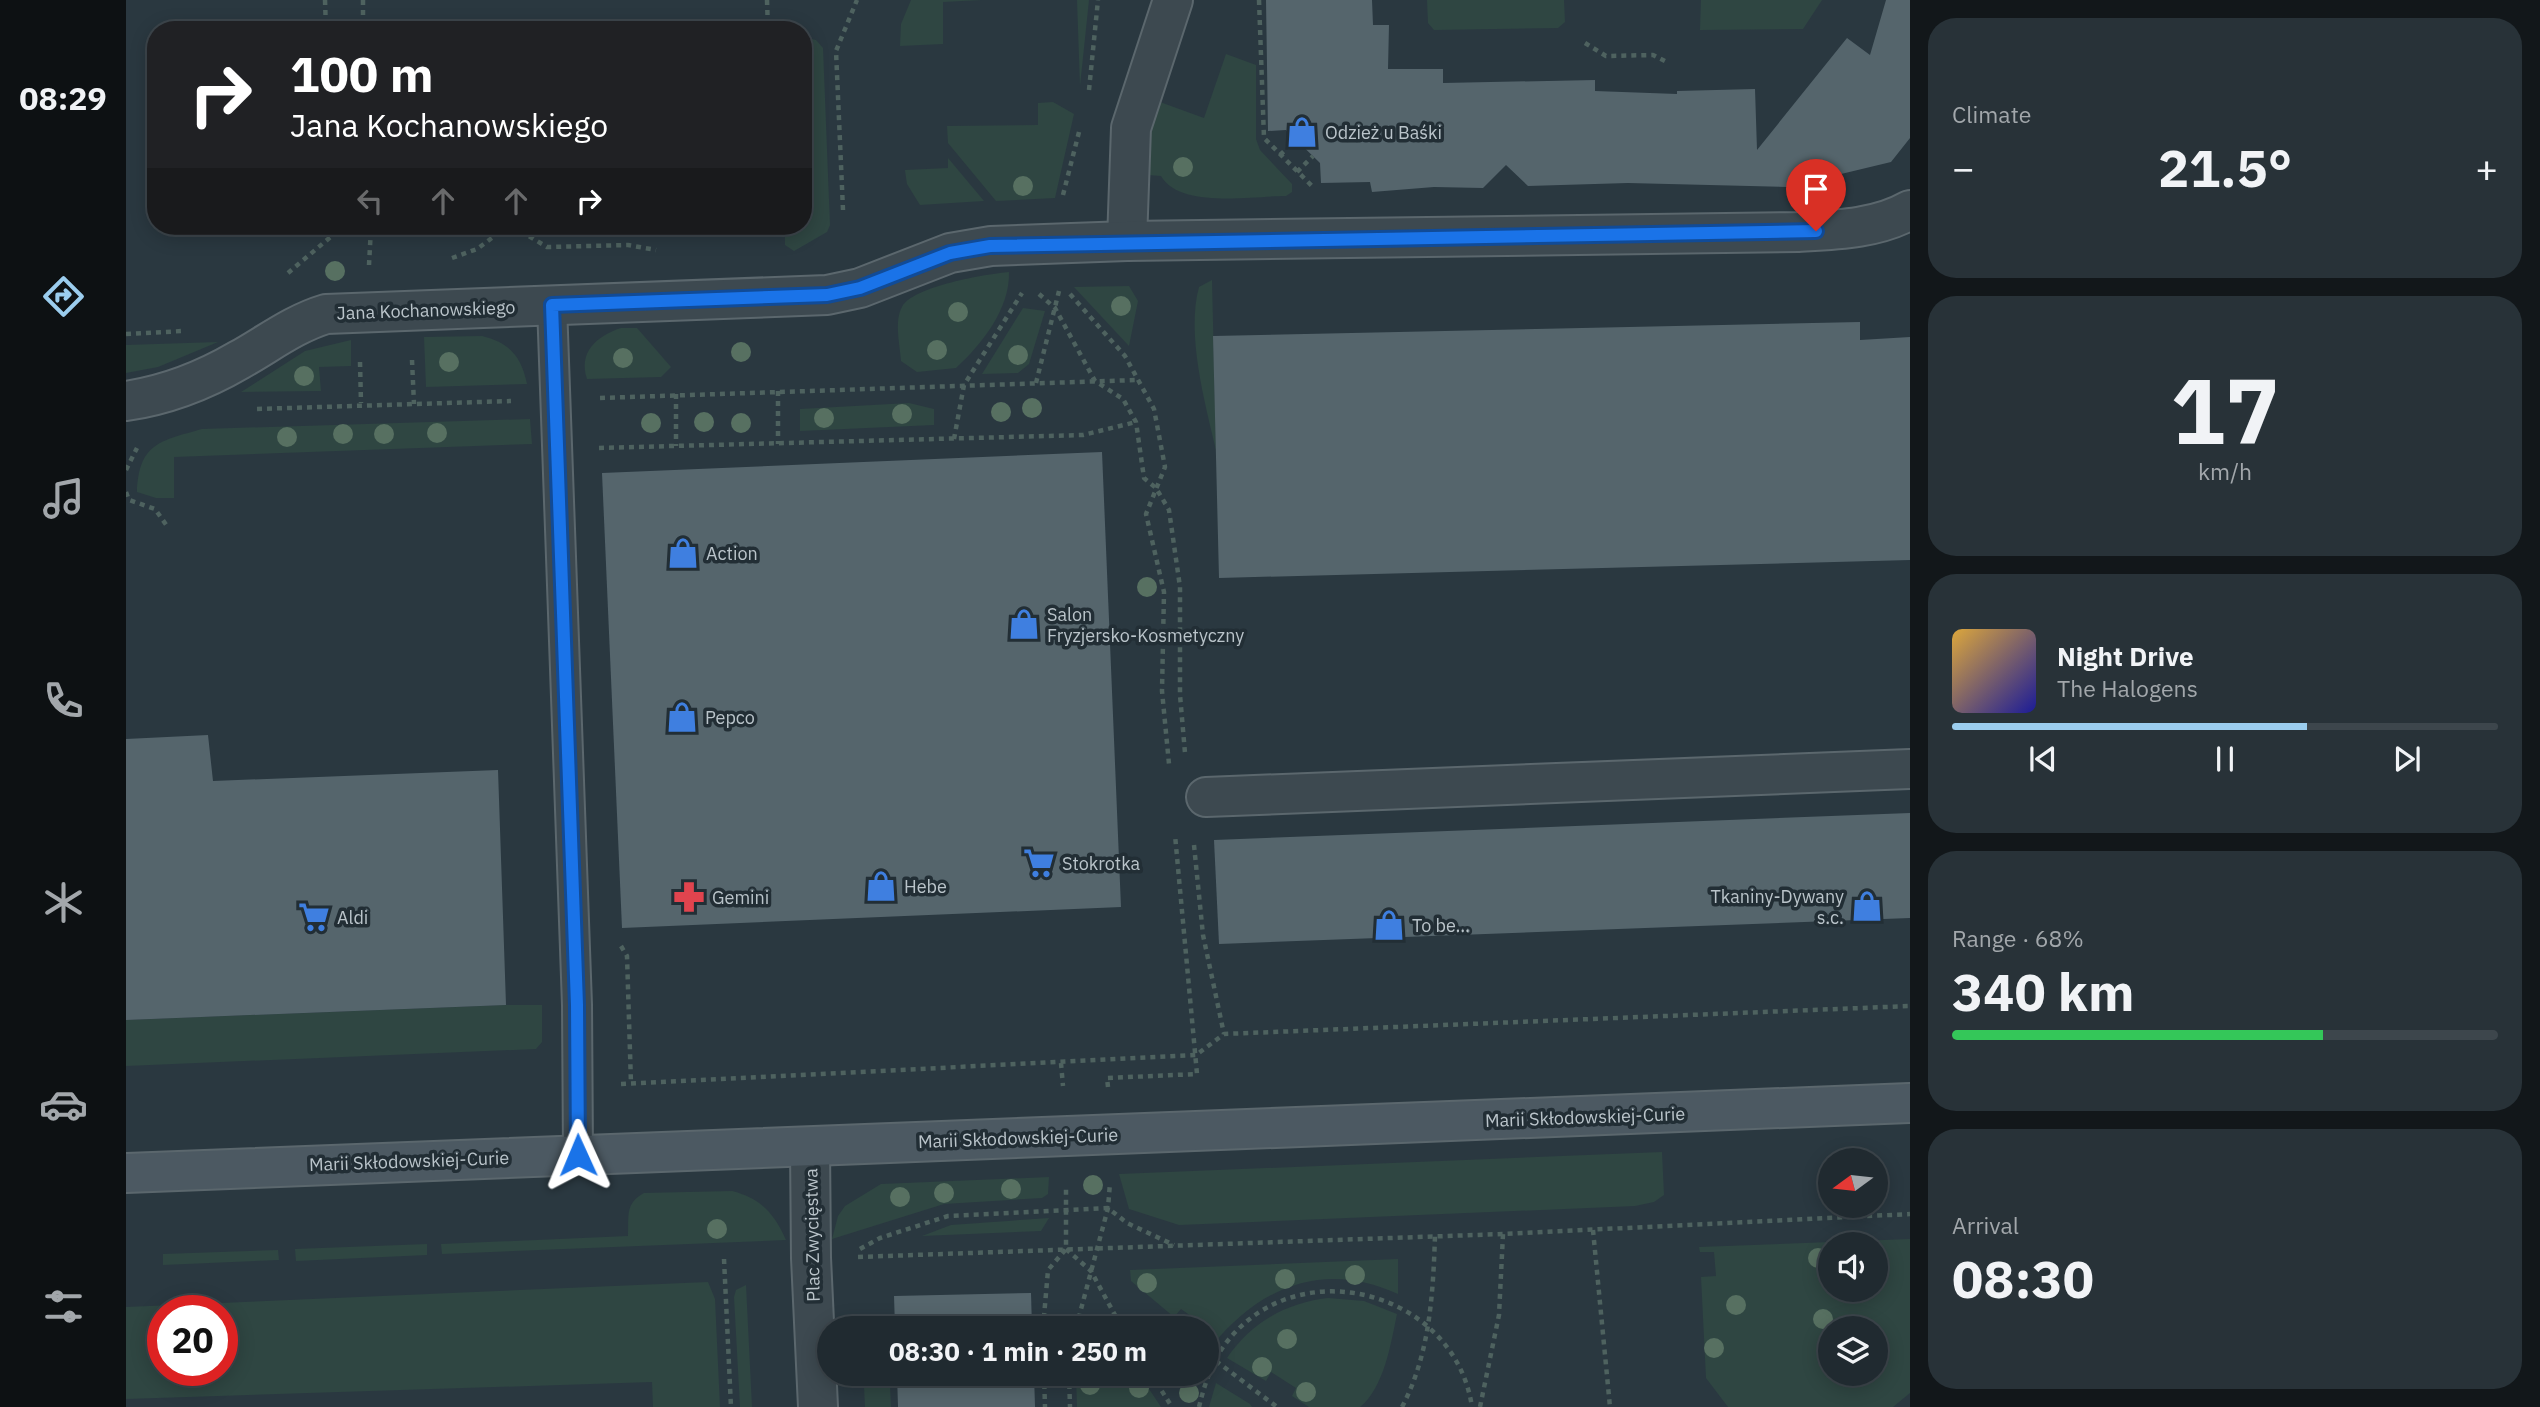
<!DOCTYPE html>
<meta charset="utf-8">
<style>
:root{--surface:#202a30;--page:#283238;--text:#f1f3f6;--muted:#a2a7ab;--line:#3d464c;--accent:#9bcdee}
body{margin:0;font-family:"IBM Plex Sans",sans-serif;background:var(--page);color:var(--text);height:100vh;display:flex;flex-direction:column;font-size:26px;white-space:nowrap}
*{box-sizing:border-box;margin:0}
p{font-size:23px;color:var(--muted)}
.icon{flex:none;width:38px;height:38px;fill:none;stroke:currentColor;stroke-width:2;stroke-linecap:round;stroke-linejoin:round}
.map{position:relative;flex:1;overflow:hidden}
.side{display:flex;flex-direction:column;gap:18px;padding:18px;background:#12171a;width:630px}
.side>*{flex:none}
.guide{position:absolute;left:21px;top:21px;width:665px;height:214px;border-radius:28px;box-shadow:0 4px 18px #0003,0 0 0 2px var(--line);background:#202124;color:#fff;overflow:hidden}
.needle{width:46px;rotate:255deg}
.buttons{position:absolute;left:1692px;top:1148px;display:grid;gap:14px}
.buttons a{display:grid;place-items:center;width:70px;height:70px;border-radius:50%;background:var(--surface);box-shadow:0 4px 18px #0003,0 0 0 2px var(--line);font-size:35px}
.speed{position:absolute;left:21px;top:1295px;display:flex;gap:14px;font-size:35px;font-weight:700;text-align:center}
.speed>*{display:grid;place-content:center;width:91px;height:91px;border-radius:50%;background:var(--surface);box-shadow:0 4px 18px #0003,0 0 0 2px var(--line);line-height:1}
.speed .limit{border:10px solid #d22;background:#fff;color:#111}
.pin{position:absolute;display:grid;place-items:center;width:60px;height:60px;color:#fff;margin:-72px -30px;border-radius:50% 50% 50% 0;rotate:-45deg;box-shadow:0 0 7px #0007}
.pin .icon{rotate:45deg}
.me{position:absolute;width:77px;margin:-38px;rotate:359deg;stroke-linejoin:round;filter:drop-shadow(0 0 5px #0008)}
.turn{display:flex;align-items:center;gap:24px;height:147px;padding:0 28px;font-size:32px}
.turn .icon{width:91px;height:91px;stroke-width:2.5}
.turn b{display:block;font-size:49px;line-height:60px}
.lanes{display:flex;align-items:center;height:66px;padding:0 28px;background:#0003;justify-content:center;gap:35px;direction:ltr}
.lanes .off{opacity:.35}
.big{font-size:52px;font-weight:700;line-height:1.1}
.side .card{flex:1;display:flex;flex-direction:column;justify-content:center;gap:10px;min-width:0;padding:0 24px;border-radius:28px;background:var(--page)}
.side .dial{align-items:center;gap:0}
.dial b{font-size:91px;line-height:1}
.song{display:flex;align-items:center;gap:21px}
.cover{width:84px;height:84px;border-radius:10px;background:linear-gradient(135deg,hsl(40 70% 55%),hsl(240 70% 35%))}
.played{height:7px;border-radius:4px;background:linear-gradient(90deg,var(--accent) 65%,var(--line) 65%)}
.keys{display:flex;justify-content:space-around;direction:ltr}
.heat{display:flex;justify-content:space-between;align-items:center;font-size:38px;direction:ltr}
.charge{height:10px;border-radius:5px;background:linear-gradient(90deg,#34c759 68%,var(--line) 0)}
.trip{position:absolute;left:691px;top:1316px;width:402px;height:70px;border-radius:35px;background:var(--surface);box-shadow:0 4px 18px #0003,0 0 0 2px var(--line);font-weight:700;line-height:70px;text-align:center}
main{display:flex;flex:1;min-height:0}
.tabs{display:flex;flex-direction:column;width:126px;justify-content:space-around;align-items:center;background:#0d1113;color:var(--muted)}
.tabs .icon{width:49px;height:49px}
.tabs .selected{color:var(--accent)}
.tabs b{font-size:32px;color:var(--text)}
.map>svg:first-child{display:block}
.green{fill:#2f4642;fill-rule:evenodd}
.building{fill:#55656c}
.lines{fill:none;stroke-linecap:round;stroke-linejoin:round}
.lane-casing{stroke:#5b676d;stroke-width:32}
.street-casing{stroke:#5b676d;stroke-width:42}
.secondary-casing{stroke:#5b676d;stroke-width:42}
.path{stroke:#4e625f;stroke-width:4.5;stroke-dasharray:5 5;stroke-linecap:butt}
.lane{stroke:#3d4950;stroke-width:28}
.street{stroke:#3d4950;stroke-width:38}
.secondary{stroke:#4c5962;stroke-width:38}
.tree{fill:#577061}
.route-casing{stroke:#114b97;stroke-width:18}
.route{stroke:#1a73e8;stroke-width:12}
.labels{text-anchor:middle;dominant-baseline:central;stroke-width:7;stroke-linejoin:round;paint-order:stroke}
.poi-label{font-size:18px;fill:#bac4ca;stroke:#222e35;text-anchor:start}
.street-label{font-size:18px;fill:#bac4ca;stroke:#222e35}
</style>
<main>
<nav class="tabs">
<b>08:29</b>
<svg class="icon selected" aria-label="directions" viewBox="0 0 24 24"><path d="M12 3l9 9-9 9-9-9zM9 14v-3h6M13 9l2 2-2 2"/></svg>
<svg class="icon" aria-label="music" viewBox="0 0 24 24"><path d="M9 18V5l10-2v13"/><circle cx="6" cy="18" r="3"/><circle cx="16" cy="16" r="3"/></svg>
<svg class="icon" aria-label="phone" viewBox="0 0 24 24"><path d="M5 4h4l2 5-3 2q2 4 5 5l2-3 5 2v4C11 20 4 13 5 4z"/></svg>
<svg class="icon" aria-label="climate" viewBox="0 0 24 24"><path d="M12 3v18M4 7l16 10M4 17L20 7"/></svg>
<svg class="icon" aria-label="car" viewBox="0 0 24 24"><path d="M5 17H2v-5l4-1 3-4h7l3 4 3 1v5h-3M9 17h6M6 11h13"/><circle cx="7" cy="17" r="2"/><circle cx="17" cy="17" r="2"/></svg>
<svg class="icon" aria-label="filters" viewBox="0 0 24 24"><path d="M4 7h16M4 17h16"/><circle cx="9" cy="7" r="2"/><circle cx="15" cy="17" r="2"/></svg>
</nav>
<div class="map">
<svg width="1784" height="1407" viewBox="0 0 1784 1407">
<rect width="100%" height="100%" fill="#2a3840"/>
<g class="green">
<polygon points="785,0 856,0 817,2 817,44 774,46 775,24"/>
<polygon points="951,0 963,0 954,86"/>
<polygon points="1301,0 1438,0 1439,22 1432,28 1308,30 1302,23"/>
<polygon points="1575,0 1696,0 1677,29 1574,30"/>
<polygon points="677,37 690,40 697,48 704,225 701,232 668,251 659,245 659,226 677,226"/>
<path d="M1100 54 1130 65V139L1134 150 1166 184V192L1160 196C1126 196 1054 209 1035 176L1022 175 1023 131 1034 102 1078 118Z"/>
<polygon points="927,102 948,114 929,198 870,201 822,143 821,126 912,125 912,103"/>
<polygon points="822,158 858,201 794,205 781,184 779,170 822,168"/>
<path d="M883 272C884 309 856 344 830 368L791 372 775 361C774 345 768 321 776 307 787 286 861 274 883 272Z"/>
<path d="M1086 280 1090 450C1079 403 1060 334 1073 287Z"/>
<polygon points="1003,286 1012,301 1003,346 948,287"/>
<polygon points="897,308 919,311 903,364 892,373 856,374"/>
<path d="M495 328H511L545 367 535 377 461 379C452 353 470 336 495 328Z"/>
<path d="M356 336C384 343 395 356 401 384L300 387 298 337Z"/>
<polygon points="225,340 225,366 193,367 195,391 115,392 179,351"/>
<polygon points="92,342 32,367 0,373 0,345"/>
<polygon points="783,403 808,409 808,425 674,431 674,409"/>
<path d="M404 419 406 444 48 457V498H30L11 492C13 443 34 441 76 429Z"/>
<polygon points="380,1005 416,1005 416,1042 410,1049 0,1066 0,1020"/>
<polygon points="1536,1152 1538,1195 1528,1202 1509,1206 1053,1225 1003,1209 993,1174"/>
<polygon points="923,1177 922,1194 916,1198 818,1204 706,1239 712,1216 719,1206 755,1184"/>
<path d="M606 1191C634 1198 648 1213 660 1240L316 1254 315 1244 502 1236C503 1216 499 1203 518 1193Z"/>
<polygon points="923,1218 915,1231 796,1236 825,1225"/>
<path d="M1784 1239V1393L1767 1407H1602L1580 1378 1575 1277 1590 1276 1588 1252H1574L1573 1247ZM1704 1244H1750V1290H1704ZM1704 1328H1750V1374H1704Z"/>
<polygon points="301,1244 301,1255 170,1261 169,1249"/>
<polygon points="152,1250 153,1260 37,1265 37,1254"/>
<path d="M1272 1259V1294C1199 1260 1134 1286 1086 1346L1082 1343V1328L1055 1309 1048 1317 1005 1281 1004 1270Z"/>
<path d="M582 1282 589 1299 594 1407H527L526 1382 0 1399V1307ZM37 1311H96V1370H37Z"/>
<polygon points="620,1285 626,1407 614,1407 608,1297 610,1290"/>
<path d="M1202 1298 1238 1301 1271 1314C1265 1343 1258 1388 1234 1407H1183L1166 1396 1170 1388 1145 1372 1140 1381 1101 1358C1125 1323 1159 1303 1202 1298Z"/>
<polygon points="950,1374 1013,1374 1035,1407 951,1407"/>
<polygon points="1090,1383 1124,1404 1126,1407 1083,1407"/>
<polygon points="764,1385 765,1407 739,1407 738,1386"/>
</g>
<g class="building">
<polygon points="1140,0 1246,0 1247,25 1263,25 1262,69 1317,69 1317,83 1469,80 1469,91 1551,94 1551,91 1629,89 1631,150 1721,38 1744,55 1760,0 1784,0 1784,138 1765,162 1661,187 1502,183 1402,186 1380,165 1357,188 1308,187 1246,192 1244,182 1195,183 1194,163 1160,130 1142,131"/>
<polygon points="1734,322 1734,340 1784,337 1784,560 1093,578 1087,336"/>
<polygon points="976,452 995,907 496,928 476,473"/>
<polygon points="82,735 87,781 372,770 380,1005 0,1020 0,739"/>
<polygon points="1784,813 1784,918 1093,944 1088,840"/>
<polygon points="905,1293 906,1328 769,1328 768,1296"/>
<polygon points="771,1374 908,1374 909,1407 772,1407"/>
</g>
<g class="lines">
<defs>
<polyline id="lane" points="426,305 451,1005 452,1155"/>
<g id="street">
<polyline points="1001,241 1005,128 1047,0"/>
<path d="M0 401C41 395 77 381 113 360 142 344 167 324 200 314L701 295 734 288 824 253 865 246 1001 241 1672 232C1709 230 1751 229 1784 210"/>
<polyline points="1080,797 1784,769"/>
<polyline points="684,1147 685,1258 692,1407"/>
</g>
<polyline id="secondary" points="0,1173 1784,1103"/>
</defs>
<use href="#lane" class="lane-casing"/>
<use href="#street" class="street-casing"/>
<use href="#secondary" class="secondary-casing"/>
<g class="path">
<polyline points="199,0 200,30"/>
<polyline points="237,0 237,30"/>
<polyline points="641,0 642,30"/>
<polyline points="1133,0 1138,138 1188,188"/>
<polyline points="1459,43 1480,56 1527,55 1543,63"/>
<polyline points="963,90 972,0"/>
<polyline points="1154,155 1170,140"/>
<polyline points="1171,172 1187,156"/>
<polyline points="937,195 953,132"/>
<polyline points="717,210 710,51 731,0"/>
<polyline points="208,226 208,234"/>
<polyline points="386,226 421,247 502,245 530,250"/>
<polyline points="245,227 335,226"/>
<polyline points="326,258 351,249 382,226"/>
<polyline points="162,273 208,234 245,228 243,265"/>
<polyline points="913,294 929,308 969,381 997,399 1010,422 1018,478 1030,488 1043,510 1054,587 1054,695 1059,753"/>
<polyline points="944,294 999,356 1028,409 1039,467 1020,514 1038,592 1036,691 1043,764"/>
<polyline points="0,334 57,331"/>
<polyline points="286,360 288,404"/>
<polyline points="234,362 235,403"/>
<polyline points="910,383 933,291"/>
<polyline points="652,391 652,444"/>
<polyline points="550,394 550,446"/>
<polyline points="474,398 1011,380"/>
<polyline points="131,409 385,401"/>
<polyline points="828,439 838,385 896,293"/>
<polyline points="473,448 957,435 1010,422"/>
<polyline points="0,470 11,448"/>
<polyline points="0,492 3,500 29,509 41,526"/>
<polyline points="1068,845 1077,935 1098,1034"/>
<polyline points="495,946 501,956 505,1084"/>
<polyline points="935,1063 937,1086"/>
<polyline points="495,1084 1070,1055 1098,1034 1784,1006"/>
<polyline points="982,1087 981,1078 1071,1074 1049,835"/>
<polyline points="1467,1230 1484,1407"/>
<polyline points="734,1249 754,1238 822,1216 982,1208 1001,1223 1048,1245"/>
<polyline points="940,1249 965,1271 996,1328"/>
<polyline points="732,1257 1377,1234 1784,1214"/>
<polyline points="598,1259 605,1407"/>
<polyline points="917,1316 1021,1322 1033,1328"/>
<polyline points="917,1328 922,1270 940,1249 940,1185"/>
<polyline points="950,1328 982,1208 984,1183"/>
<polyline points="1082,1355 1151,1407"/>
<polyline points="918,1374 919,1407"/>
<polyline points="943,1374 944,1407"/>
<polyline points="1025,1374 1046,1407"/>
<path d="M1073 1407C1078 1386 1086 1361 1100 1343 1172 1249 1329 1291 1346 1407"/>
<path d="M1276 1407C1304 1354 1307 1294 1309 1236"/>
<polyline points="1354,1407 1373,1315 1377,1234"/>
</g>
<use href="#lane" class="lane"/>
<use href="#street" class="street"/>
<use href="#secondary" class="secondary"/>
</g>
<g class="tree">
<circle cx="1057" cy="167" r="10"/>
<circle cx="897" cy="186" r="10"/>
<circle cx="209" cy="271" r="10"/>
<circle cx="995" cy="306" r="10"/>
<circle cx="832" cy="312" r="10"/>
<circle cx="811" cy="350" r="10"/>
<circle cx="615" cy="352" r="10"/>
<circle cx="892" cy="355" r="10"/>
<circle cx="497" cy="358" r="10"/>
<circle cx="323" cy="362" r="10"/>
<circle cx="178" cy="376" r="10"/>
<circle cx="906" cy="408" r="10"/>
<circle cx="875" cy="412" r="10"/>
<circle cx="776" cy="414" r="10"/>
<circle cx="698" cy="418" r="10"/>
<circle cx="578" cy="422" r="10"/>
<circle cx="525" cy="423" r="10"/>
<circle cx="615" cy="423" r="10"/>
<circle cx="311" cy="433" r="10"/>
<circle cx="217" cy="434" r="10"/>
<circle cx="258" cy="434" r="10"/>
<circle cx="161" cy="437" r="10"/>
<circle cx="1021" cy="587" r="10"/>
<circle cx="967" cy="1185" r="10"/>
<circle cx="885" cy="1189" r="10"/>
<circle cx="818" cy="1193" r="10"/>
<circle cx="774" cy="1197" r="10"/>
<circle cx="591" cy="1229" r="10"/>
<circle cx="1692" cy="1258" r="10"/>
<circle cx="1229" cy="1275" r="10"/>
<circle cx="1159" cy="1279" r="10"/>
<circle cx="1021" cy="1283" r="10"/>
<circle cx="1610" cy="1305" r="10"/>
<circle cx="1697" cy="1319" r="10"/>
<circle cx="1161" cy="1339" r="10"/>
<circle cx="1588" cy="1348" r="10"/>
<circle cx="1136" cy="1367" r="10"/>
<circle cx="964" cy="1385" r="10"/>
<circle cx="1013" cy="1388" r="10"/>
<circle cx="1180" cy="1392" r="10"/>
<circle cx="1063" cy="1393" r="10"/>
</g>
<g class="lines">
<defs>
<polyline id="route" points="452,1155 451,1005 426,305 701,295 734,288 824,253 864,246 1690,231"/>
</defs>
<use href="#route" class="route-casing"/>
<use href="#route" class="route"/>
</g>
<defs>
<symbol id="shop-bare" viewBox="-9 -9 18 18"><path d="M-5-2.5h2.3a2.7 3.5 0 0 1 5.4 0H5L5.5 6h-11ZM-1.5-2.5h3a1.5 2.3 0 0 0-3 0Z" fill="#3f7fe0" stroke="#222e35" stroke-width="2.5" paint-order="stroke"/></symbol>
<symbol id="supermarket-bare" viewBox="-9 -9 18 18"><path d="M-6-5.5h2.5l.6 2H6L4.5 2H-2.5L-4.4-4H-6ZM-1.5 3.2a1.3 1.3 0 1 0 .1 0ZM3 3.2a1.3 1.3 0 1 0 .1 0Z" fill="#3f7fe0" stroke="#222e35" stroke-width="2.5" paint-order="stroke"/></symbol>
<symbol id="pharmacy-bare" viewBox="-9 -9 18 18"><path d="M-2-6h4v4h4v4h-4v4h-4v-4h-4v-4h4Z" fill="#e0444e" stroke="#222e35" stroke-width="2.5" paint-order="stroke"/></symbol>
</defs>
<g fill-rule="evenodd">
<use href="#shop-bare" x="1154" y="110" width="44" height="44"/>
<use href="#shop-bare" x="535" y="531" width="44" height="44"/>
<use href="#shop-bare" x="876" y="602" width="44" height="44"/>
<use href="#shop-bare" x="534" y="695" width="44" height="44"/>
<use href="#supermarket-bare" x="891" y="841" width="44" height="44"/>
<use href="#shop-bare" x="733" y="864" width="44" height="44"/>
<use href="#pharmacy-bare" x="541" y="875" width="44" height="44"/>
<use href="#shop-bare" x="1719" y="884" width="44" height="44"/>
<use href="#supermarket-bare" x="166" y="895" width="44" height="44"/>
<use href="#shop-bare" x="1241" y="903" width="44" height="44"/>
</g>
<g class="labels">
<g class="poi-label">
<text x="1199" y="132">Odzież u Baśki</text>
<text x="580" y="553">Action</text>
<text x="921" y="614">Salon<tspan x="921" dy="21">Fryzjersko-Kosmetyczny</tspan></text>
<text x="579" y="717">Pepco</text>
<text x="936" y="863">Stokrotka</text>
<text x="778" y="886">Hebe</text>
<text x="1718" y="896" text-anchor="end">Tkaniny-Dywany<tspan x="1718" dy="21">s.c.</tspan></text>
<text x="586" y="897">Gemini</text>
<text x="211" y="917">Aldi</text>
<text x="1286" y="925">To be…</text>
</g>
<g class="street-label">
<text transform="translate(300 310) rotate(-2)">Jana Kochanowskiego</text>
<text transform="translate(1459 1117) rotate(-2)">Marii Skłodowskiej-Curie</text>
<text transform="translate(892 1138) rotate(-2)">Marii Skłodowskiej-Curie</text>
<text transform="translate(283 1161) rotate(-2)">Marii Skłodowskiej-Curie</text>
<text transform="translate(686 1235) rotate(-91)">Plac Zwycięstwa</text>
</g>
</g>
</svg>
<div class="buttons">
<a><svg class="needle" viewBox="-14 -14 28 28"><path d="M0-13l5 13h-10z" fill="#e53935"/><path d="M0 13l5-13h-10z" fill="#a2a7ab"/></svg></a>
<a><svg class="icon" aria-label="sound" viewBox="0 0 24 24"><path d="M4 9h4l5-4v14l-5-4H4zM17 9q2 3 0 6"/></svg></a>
<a><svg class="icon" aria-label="layers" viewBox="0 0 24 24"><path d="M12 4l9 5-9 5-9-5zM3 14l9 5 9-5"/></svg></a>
</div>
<div class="speed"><div class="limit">20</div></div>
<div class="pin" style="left:1690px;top:231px;background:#d93025"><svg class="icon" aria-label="arrive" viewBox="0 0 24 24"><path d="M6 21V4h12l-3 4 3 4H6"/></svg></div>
<svg class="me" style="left:452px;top:1155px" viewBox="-20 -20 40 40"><path d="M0-17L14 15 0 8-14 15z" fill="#1a73e8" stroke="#fff" stroke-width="4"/></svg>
<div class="trip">08:30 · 1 min · 250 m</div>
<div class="guide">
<div class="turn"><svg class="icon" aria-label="right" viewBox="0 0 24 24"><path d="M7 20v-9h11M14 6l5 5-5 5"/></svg><div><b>100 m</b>Jana Kochanowskiego</div></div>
<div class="lanes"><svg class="icon off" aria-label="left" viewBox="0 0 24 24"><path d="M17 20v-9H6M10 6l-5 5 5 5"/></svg><svg class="icon off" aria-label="ahead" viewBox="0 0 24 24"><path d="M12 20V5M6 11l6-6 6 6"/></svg><svg class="icon off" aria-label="ahead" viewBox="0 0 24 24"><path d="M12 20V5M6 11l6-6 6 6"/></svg><svg class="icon" aria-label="right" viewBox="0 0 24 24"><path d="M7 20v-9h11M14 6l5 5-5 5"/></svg></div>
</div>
</div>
<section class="side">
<div class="card"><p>Climate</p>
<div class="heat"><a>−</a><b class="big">21.5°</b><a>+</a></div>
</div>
<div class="card dial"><b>17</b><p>km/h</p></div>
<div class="card">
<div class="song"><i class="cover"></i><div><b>Night Drive</b><p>The Halogens</p></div></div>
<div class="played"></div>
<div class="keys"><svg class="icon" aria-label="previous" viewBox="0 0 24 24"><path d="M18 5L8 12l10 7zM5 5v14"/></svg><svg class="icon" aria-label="pause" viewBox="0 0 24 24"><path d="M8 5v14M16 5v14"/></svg><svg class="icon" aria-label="next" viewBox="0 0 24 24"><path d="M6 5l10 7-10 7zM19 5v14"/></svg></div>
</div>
<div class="card"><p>Range · 68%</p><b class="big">340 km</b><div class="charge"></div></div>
<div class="card"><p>Arrival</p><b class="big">08:30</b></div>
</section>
</main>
